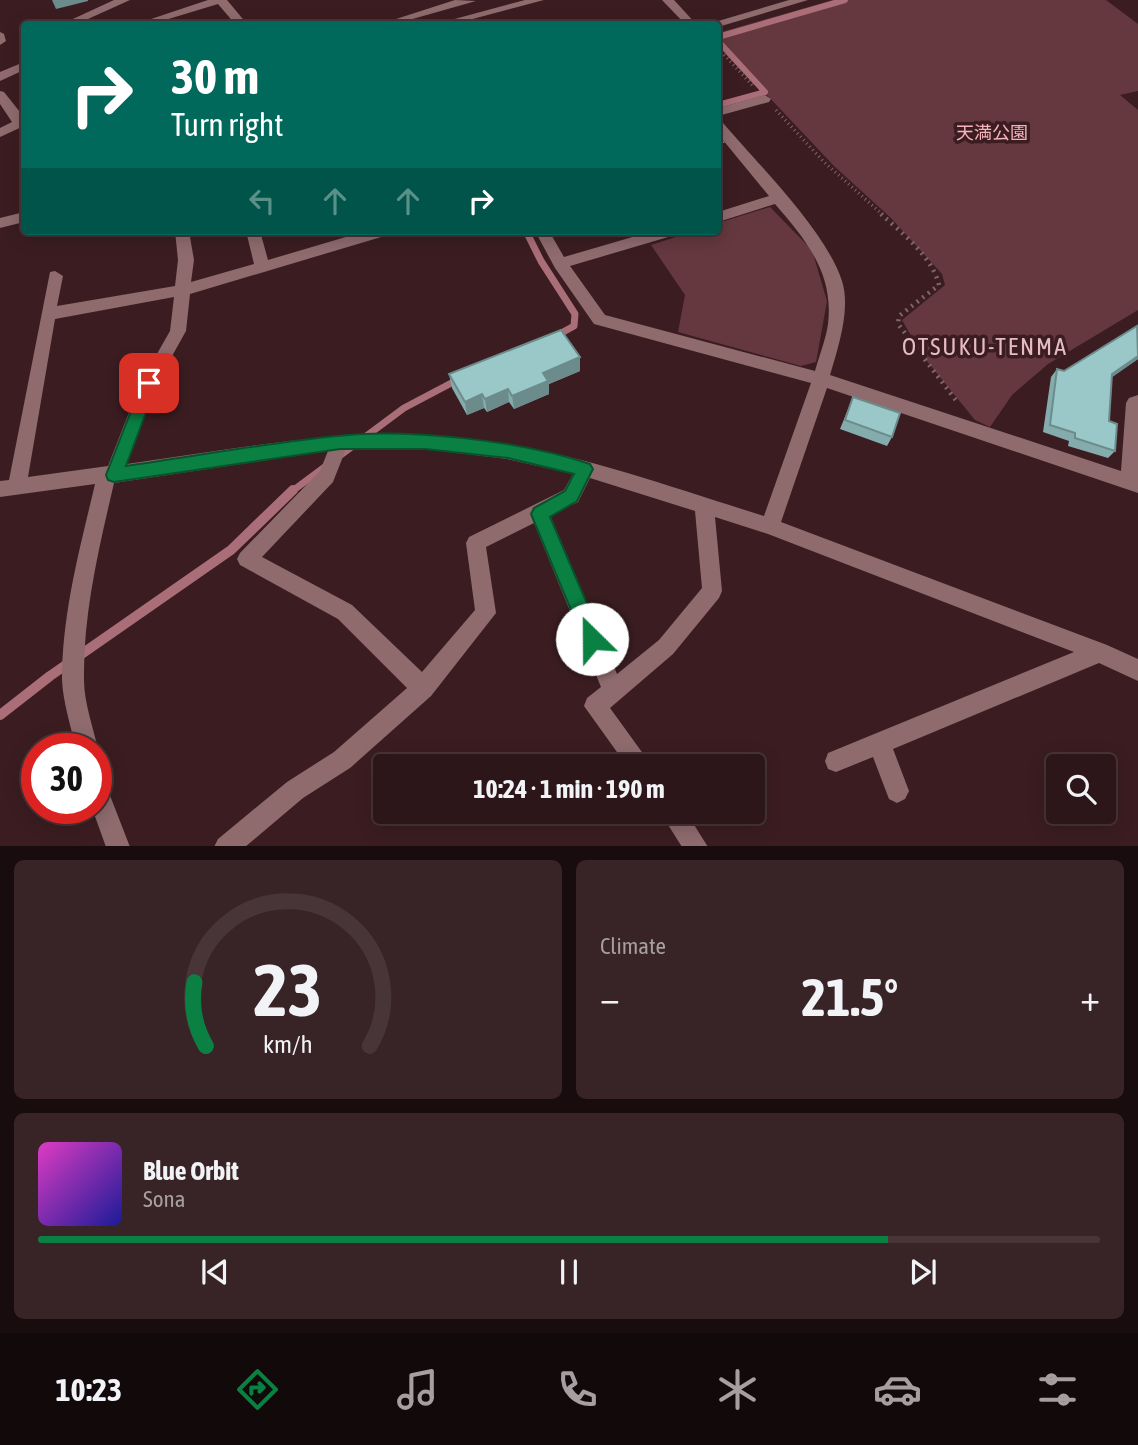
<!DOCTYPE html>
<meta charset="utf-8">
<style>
:root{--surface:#2c1619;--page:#382326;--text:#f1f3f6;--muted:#a69fa2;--line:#483538;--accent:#0b8043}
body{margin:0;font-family:"Asap Condensed","Noto Sans JP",sans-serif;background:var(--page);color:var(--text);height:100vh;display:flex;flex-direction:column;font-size:26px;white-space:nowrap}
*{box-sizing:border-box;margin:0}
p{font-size:23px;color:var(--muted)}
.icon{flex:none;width:38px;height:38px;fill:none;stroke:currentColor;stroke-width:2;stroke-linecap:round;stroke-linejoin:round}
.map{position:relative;height:846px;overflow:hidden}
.drawer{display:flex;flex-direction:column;gap:14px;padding:14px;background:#180c0e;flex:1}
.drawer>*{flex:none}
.hud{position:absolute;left:21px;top:21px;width:700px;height:214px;border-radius:7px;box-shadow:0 4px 18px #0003,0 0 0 2px var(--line);background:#00695c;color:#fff;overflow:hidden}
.fabs{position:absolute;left:1046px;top:754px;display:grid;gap:14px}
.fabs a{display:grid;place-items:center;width:70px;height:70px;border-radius:7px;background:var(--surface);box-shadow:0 4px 18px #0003,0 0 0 2px var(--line);font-size:35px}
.speed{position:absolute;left:21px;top:733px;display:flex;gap:14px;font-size:35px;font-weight:700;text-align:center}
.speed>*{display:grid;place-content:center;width:91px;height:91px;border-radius:50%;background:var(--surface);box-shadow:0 4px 18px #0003,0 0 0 2px var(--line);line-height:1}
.speed .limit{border:10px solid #d22;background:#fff;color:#111}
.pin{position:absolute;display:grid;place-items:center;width:60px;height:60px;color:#fff;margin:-30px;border-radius:14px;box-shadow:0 4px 10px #0006}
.me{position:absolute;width:77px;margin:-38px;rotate:337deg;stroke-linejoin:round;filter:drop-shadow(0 0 5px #0008)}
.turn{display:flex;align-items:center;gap:24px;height:147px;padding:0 35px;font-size:32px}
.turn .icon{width:91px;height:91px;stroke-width:2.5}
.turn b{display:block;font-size:49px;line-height:60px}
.lanes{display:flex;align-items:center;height:66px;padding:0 35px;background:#0003;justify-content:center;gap:35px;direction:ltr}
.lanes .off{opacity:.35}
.big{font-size:52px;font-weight:700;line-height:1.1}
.drawer .card{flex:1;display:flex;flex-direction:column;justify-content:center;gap:10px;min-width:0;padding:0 24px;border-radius:10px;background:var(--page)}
.drawer .dial{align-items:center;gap:0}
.dial svg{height:182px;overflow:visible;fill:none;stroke:var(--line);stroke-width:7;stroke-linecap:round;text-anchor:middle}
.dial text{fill:var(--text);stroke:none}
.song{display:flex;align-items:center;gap:21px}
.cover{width:84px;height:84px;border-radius:10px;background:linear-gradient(135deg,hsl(310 70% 55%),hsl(240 70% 35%))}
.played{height:7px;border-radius:4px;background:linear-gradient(90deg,var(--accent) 80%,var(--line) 80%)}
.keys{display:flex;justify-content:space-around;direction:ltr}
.heat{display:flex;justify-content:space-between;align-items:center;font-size:38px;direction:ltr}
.drawer .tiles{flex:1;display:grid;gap:14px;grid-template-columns:1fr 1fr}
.card:last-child{grid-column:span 2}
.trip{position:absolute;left:373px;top:754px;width:392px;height:70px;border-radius:7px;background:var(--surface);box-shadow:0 4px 18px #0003,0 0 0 2px var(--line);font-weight:700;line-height:70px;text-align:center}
.tabs{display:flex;height:112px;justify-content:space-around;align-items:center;background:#12090a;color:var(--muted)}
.tabs .icon{width:49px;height:49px}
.tabs .current{color:var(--accent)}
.tabs b{font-size:32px;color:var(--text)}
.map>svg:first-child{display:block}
.green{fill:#64383e}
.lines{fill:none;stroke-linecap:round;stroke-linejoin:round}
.stream-far2{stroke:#a96e77;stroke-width:6}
.stream-far1{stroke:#a96e77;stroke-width:7}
.stream{stroke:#a96e77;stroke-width:10}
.path-far1{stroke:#7f6568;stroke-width:3.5;stroke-dasharray:1 3.5;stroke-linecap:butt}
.path{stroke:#7f6568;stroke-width:4.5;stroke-dasharray:2 5;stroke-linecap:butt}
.minor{fill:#8f6b6e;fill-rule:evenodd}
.wall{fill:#84acac}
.shaded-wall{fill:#6c8c8c}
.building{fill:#9ac8c8;stroke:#6c8c8c;stroke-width:2}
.route{fill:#0b8043;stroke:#07532c;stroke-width:2}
.labels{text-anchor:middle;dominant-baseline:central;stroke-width:7;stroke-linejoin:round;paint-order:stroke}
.far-park-label{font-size:18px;fill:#f6b2ba;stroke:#3b1d21}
.quarter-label{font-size:24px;letter-spacing:2px;fill:#e6bcc0;stroke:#3b1d21}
</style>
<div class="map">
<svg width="1138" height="847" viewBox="0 0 1138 847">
<rect width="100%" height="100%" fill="#3b1d21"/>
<g class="green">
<polygon points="833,0 1106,0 1138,24 1138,91 1120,95 1138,110 1138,310 1048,364 1012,395 990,427 975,420 922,355 902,320 945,285 942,274 891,218 834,166 718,43 718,33"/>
<polygon points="770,207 812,250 827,301 816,362 801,366 678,332 685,295 651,245 694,231 718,231 718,223"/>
</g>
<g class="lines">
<g class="stream-far2">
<polyline points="718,37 845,0"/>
<polyline points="718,41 765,92 718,105"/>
</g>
<g class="stream-far1">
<polyline points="526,231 541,261 575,314 574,326 554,337"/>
<polyline points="291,492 404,408 459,379"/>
</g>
<polyline class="stream" points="0,715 50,676 231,550 293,490"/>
<g class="path-far1">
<polyline points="718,48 753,86"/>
<polyline points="776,110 824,162 883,215"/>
</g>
<path class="path" d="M881 214C902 233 932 256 939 285L899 316 898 324 958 403"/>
<g class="minor">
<polygon points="114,0 130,0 77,24 62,24"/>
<polygon points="208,0 227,0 247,24 235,24 218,4 152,24 136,24"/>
<polygon points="455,0 476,1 402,22 396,19"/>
<polygon points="525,0 544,0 454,24 436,24"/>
<polygon points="662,0 674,0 696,24 685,24"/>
<polygon points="789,0 808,0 718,27 708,24"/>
<polygon points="0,32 4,34 6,41 0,45"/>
<polygon points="24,62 24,70 0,81 0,72"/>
<polygon points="0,91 4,92 24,117 24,126 0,137 0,128 12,122 0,104"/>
<polygon points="765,95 771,99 769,102 718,116 718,108"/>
<path d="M718 122 723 123C758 164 826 231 842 281 851 309 838 348 830 375L1121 471 1126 403 1129 398 1138 395V493L827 388 781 522 1107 645 1138 659V681L1099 663 893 749 909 791 905 799 897 803 889 799 873 757 836 772 828 769 825 761 828 753 1074 652 768 534 715 517 722 591 719 598 673 654 610 708 652 766H627L584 706 587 698 601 687 534 523 486 547 496 613 431 696 350 768 303 798 245 847H214L218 839 287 782 334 752 407 688 338 619 240 565 237 559 240 553 320 471 328 451 114 483C99 548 83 613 84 680 84 702 93 727 98 749L96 754V749H76C71 727 63 702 62 680 62 613 80 548 95 484L0 497V481L9 480 50 272 55 271 63 276 57 306 175 286 178 260 175 231H189L194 260 191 282 254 264 246 231H260L268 260 366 231H390L388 235 190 294 186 331 157 383 127 464C226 450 324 431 424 435 541 439 654 482 764 516L811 383 594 324 555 268 535 231H549L564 257 653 231H677L675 235 570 266 605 315 815 371C819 356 826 339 828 324 834 273 806 240 775 204L718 222V212L769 196 718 134ZM174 297 170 331 141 382 108 466 28 477 55 319ZM346 449H425L507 459 573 474 564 490 469 537 466 543 475 610 422 672 352 605 262 557 333 482ZM590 478 695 511 702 588 659 640 617 674 550 515 578 502Z"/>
<polygon points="24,212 24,222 0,228 0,218"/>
<polygon points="96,777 104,780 130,847 106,847 92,808 96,808"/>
<polygon points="660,812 686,812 708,847 682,847"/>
</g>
</g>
<g class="wall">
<polygon points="1138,327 1138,359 1112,377 1109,421 1115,451 1108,458 1068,446 1069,441 1043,432 1051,377 1057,369 1064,371"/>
<polygon points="580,357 580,371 549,384 549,394 514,409 509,402 487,412 484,408 467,415 452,388 449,374"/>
<polygon points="853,397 892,437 887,446 840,429"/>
</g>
<g class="shaded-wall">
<polygon points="52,0 88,0 88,1 56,9"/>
<polygon points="723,142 721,152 718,153 718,143"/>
<polygon points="1138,356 1138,359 1105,382 1112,374"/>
<polygon points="580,357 580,371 549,384 549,394 514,409 512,396 543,373"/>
<polygon points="508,389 509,402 487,412 485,399"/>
<polygon points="482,394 484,408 467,415 465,402"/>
</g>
<g class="building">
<polygon points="718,136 723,142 718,143"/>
<polygon points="1137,326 1138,356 1112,374 1109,421 1117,424 1115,451 1075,438 1075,433 1050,425 1057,369 1064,371"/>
<polygon points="561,330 580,357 543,373 548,381 512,396 508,389 485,399 482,394 465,402 449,374"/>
<polygon points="853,397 900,413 892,437 845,420"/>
</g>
<path class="route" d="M149 376 157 383 126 466C196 456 267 443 337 436 408 428 523 441 590 464L593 469 577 501 550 517 602 639 599 646 592 649 586 646 531 514 534 508 565 491 574 474 508 458 425 449H340L114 482 108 480 106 475 142 383Z"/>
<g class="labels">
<g class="far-park-label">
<text x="992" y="132">天満公園</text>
</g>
<g class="quarter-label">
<text x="985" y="346">OTSUKU-TENMA</text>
</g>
</g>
</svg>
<div class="fabs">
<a><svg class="icon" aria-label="search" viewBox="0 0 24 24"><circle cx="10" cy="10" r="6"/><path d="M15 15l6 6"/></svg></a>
</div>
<div class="speed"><div class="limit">30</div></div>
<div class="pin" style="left:149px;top:383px;background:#d93025"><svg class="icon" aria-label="arrive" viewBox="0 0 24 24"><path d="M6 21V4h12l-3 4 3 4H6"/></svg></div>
<svg class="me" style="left:592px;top:639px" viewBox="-20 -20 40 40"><circle r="19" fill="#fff"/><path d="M0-13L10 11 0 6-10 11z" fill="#0b8043"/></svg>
<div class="trip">10:24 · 1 min · 190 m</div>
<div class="hud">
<div class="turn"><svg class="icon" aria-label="right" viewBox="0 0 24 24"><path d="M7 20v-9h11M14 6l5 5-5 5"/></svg><div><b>30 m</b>Turn right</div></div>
<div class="lanes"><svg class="icon off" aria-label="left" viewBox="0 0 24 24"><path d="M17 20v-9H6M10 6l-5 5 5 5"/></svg><svg class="icon off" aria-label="ahead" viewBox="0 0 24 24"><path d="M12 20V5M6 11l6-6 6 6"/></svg><svg class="icon off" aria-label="ahead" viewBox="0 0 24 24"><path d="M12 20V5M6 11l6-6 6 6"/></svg><svg class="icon" aria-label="right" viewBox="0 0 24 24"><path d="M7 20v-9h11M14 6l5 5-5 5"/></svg></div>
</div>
</div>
<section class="drawer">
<div class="tiles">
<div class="card dial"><svg viewBox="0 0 100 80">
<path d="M14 69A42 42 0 1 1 86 69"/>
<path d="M14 69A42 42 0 0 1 9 41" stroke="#0b8043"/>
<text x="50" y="56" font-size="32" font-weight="700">23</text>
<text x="50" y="72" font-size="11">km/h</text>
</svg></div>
<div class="card"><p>Climate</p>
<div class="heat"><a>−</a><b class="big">21.5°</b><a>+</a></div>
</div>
<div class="card">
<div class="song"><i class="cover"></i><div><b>Blue Orbit</b><p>Sona</p></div></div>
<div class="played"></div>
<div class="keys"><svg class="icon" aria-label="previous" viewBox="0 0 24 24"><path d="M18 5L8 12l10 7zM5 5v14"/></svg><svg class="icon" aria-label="pause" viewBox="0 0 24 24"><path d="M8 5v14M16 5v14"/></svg><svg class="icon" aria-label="next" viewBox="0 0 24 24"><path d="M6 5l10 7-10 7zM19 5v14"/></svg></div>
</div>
</div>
</section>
<nav class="tabs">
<b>10:23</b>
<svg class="icon current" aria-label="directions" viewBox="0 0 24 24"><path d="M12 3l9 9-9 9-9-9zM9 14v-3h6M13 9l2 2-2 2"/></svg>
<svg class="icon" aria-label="music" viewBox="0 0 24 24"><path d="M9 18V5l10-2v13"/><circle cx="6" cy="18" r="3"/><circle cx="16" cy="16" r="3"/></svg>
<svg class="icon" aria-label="phone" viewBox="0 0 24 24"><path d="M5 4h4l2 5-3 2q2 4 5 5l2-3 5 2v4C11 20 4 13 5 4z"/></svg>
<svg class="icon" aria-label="climate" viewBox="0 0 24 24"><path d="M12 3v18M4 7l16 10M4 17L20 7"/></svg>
<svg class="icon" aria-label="car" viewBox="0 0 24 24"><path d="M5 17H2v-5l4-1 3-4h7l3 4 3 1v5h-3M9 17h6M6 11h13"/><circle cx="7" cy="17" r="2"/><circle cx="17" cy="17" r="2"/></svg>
<svg class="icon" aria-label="filters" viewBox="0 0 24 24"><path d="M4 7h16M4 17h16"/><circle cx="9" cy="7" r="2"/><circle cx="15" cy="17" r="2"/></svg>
</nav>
